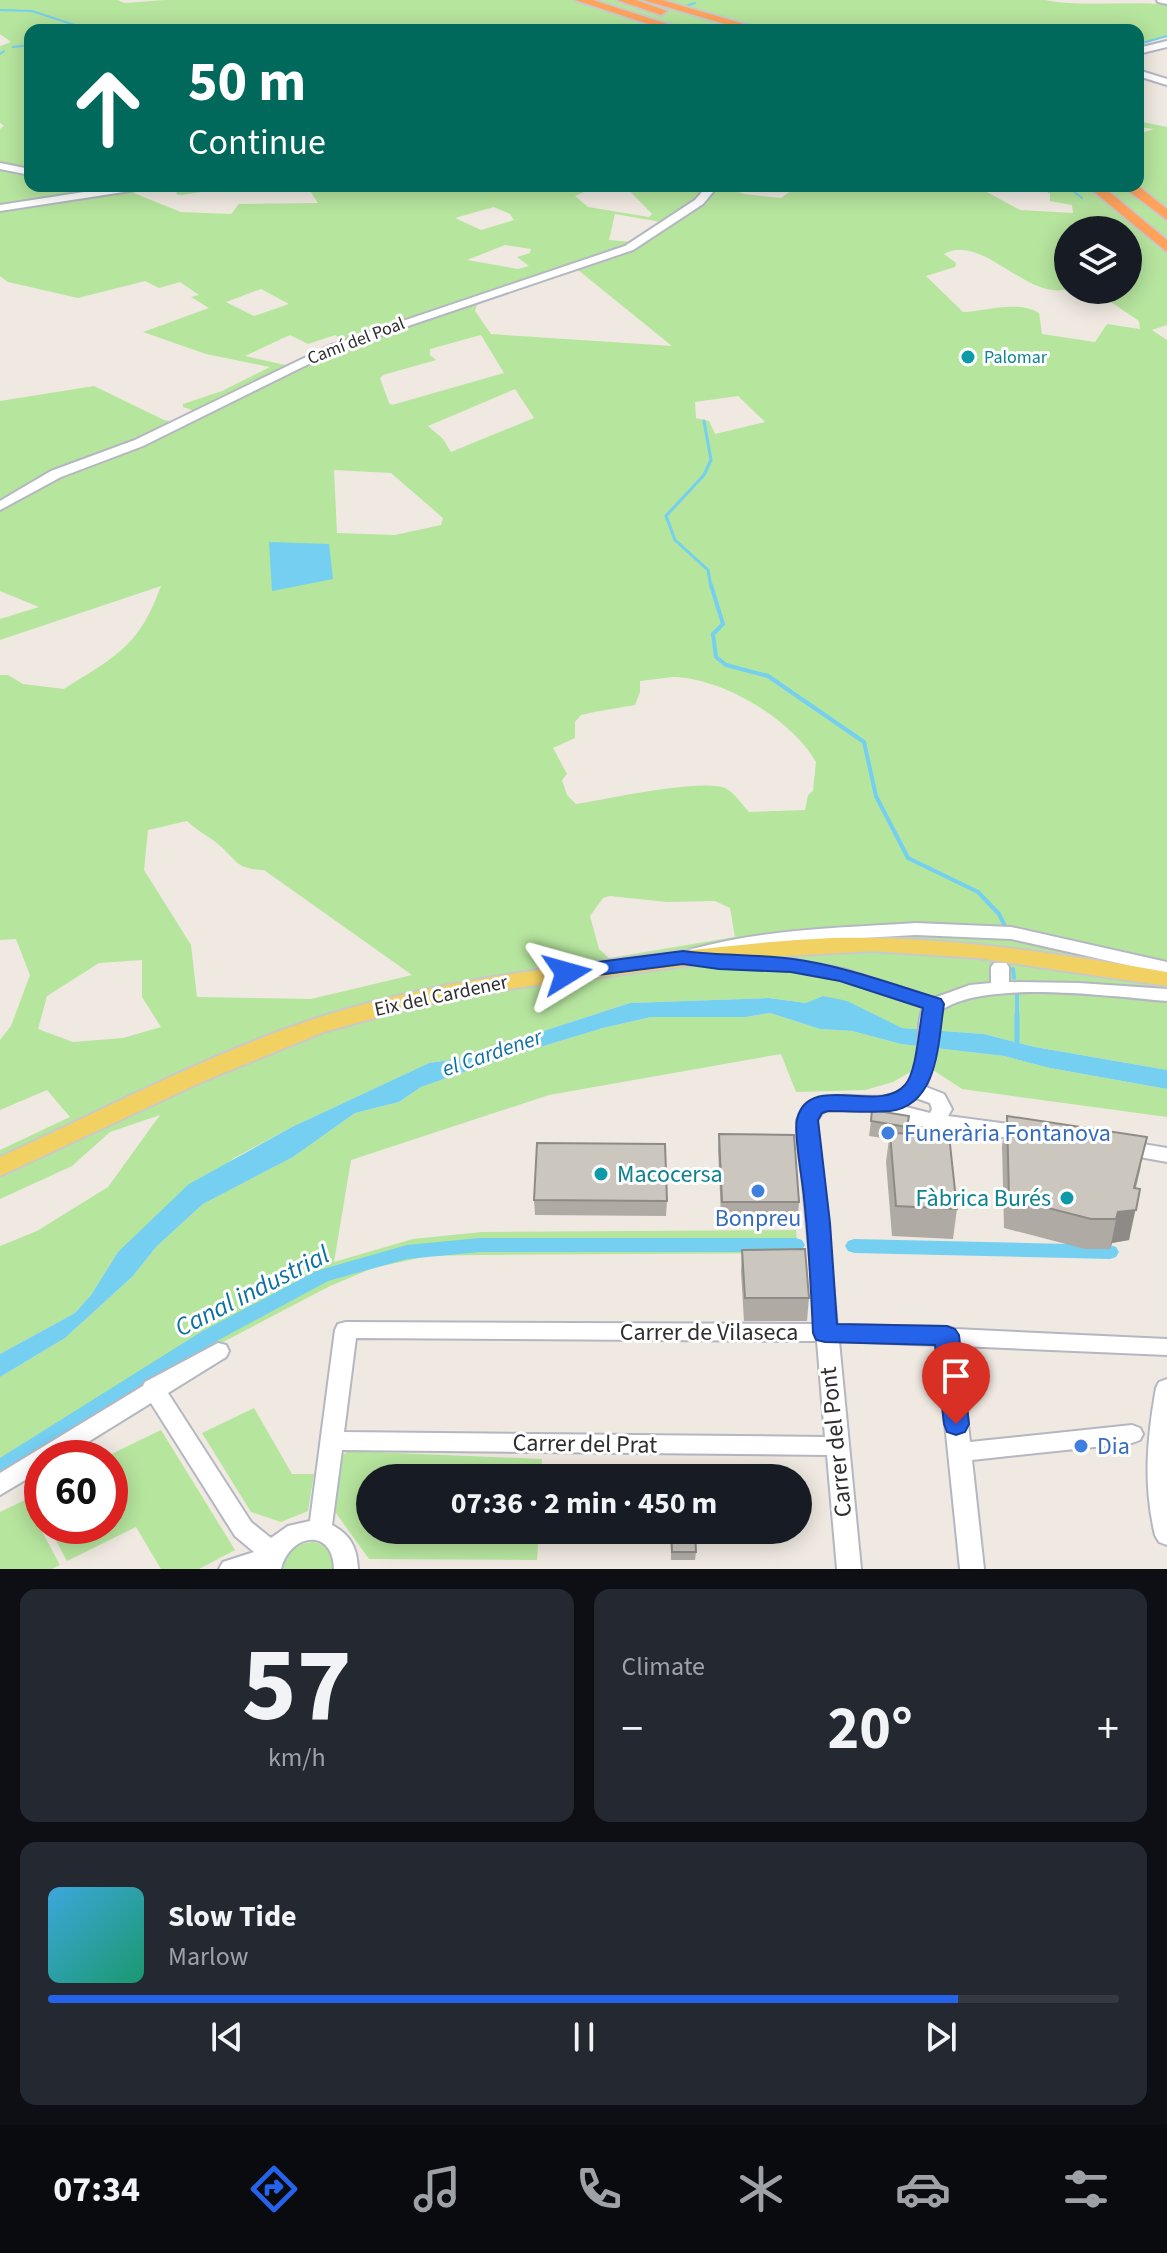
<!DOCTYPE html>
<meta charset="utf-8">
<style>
:root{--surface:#171b24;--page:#242831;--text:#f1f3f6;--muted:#9ea1a6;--line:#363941;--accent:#2563eb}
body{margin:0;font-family:"Source Sans 3",sans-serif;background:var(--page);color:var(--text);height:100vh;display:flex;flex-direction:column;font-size:30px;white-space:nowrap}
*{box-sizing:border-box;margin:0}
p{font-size:26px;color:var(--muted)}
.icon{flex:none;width:44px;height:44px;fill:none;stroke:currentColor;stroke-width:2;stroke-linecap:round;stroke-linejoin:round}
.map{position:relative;height:1569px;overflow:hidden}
.drawer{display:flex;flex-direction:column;gap:20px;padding:20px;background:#0d0f14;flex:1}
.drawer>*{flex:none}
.banner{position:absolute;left:24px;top:24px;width:1120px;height:168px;border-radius:16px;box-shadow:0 4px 20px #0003;background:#00695c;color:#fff;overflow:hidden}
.controls{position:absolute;left:1054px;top:216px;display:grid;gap:16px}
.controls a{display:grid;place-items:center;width:88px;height:88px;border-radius:50%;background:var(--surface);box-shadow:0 4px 20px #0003;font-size:40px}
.speed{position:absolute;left:24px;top:1440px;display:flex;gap:16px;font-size:40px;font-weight:700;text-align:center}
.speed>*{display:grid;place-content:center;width:104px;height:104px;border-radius:50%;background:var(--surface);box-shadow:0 4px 20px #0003;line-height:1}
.speed .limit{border:12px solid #d22;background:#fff;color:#111}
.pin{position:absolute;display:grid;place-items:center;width:68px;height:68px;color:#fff;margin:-82px -34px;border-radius:50% 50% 50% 0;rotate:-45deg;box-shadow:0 0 8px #0007}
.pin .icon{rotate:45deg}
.me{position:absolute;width:88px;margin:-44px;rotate:82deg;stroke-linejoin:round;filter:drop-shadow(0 0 6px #0008)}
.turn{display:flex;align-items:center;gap:28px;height:168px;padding:0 32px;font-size:36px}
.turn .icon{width:104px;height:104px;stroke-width:2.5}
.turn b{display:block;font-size:56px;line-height:68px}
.big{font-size:60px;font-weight:700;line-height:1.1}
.drawer .tile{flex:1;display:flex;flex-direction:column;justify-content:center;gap:12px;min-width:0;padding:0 28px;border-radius:16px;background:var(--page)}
.drawer .dial{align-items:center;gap:0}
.dial b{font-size:104px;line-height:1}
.song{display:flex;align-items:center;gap:24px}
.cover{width:96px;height:96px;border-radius:12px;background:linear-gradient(135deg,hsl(200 70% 55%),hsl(160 70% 35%))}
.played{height:8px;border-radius:4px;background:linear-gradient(90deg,var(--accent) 85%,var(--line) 85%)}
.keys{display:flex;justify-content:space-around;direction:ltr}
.heat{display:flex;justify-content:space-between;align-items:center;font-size:44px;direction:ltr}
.drawer .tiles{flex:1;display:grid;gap:20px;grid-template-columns:1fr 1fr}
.tile:last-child{grid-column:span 2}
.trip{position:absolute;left:356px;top:1464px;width:456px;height:80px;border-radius:40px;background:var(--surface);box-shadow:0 4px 20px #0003;font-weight:700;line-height:80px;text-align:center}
.dock{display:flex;height:128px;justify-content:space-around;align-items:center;background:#090b0e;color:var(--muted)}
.dock .icon{width:56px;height:56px}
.dock .active{color:var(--accent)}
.dock b{font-size:36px;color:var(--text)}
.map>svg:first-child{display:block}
.green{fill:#b6e59e;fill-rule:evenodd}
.water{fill:#75cff0}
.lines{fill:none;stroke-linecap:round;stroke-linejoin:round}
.stream-far3{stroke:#75cff0;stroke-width:2}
.stream-far2{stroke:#75cff0;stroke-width:3}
.stream-far1{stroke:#75cff0;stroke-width:4}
.stream{stroke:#75cff0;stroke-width:5}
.canal{fill:#75cff0;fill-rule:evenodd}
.minor-casing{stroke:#b4b7c1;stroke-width:4}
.major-casing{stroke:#c9c9c9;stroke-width:4}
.highway-casing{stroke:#c9c9c9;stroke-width:4}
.minor{fill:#fff;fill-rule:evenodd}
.major{fill:#f2d163;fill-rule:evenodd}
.highway{fill:#ffa35c;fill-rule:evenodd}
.wall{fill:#afaba4}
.shaded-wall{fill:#8e8b86}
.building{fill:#cbc7bf;stroke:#8e8b86;stroke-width:2}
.route{fill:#2563eb;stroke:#184099;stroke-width:2}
.culture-dot{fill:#0f9aa8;stroke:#fff;stroke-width:3}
.shop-dot{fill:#3f7fe0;stroke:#fff;stroke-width:3}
.labels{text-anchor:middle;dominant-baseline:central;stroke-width:6;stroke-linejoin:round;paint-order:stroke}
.far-street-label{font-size:18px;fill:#2e2e2e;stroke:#fff}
.far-culture-label{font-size:18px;fill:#0d838f;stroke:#fff;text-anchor:start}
.street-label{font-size:20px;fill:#2e2e2e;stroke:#fff}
.water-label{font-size:22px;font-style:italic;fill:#0d6fa3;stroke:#fff}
.near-shop-label{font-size:24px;fill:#366cbe;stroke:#fff;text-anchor:start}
.near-culture-label{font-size:24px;fill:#0d838f;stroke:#fff;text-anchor:start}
.near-street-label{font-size:24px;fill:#2e2e2e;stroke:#fff}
.near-water-label{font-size:26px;font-style:italic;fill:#0d6fa3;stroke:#fff}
</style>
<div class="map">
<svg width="1167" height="1569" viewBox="0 0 1167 1569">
<rect width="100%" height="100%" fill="#efe9e1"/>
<g class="green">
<path d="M0 0H117L125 3 165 0H1045C1086 8 1126 0 1167 5V37L1138 45V30H1012L1005 26 978 24 970 30H30V186H242L181 195 176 194 178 190 168 187 131 192 181 212 231 214 239 204 318 203 307 186H598L575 196 588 207 649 217 652 214 625 186H722L744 194 781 198 798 186H976L1020 210 1073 213 1072 205 1050 201V194L1039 186H1138V134L1154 129 1138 127V121L1167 127V325L1152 330 1167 340V1070L1035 1047 984 1034 902 1028 823 996 807 1003 769 998 630 1003 457 1059 429 1063 292 1127 234 1158 118 1252 91 1295 75 1313 0 1354V1246L37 1231 108 1187 160 1115 110 1132 72 1166 0 1199V1150L70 1117 47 1090 0 1110V1040L11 1026 30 975 16 939 0 940V675H8L23 684 64 689C116 656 139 647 161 586L0 640V619L39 607 0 591V401L94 386 164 420 176 422 194 411 183 407V404L222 391 270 367 206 354 143 332 209 308 191 297 199 295 180 282 159 288 145 281 78 298 8 282 0 276V129L4 126 0 123V46L11 42 0 34ZM494 207 510 214 514 220 481 230 455 218ZM615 214 661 222 633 242 609 240ZM1068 230H1128V290H1093L1139 321 1140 329 1107 324 1095 342 1042 334 1039 313C1017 300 987 311 963 312L926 276 955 267 956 263 944 254C981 232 1027 301 1068 289ZM505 245 531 249 530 253 517 257 529 266 518 269 467 260ZM578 270 672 346 491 334 475 311 478 301ZM261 289 289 304 254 316 226 302ZM290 335 308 344 335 335 344 341 285 365 245 356ZM481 335 504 373 392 405 389 403 380 378 383 375 436 360 430 355V349ZM515 389 534 418 451 452 443 439 428 426ZM738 396 765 422 715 434 709 421 696 418 695 402ZM334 470 391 473 443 518 441 525 395 535 337 533ZM673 677C723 678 791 719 816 762L813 791 808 795 805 810 749 812C742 805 736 794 727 789 704 777 605 800 576 804L567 795 562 780 567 774 553 748 575 738V722L581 715 594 712 635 705 640 692V681ZM187 821C197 831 209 836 219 845 238 861 235 869 264 870L412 975 311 999 197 997 191 945 144 870 148 830ZM610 896 667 902 715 901 730 908 735 937 609 958 599 949 590 916 603 898ZM142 960V997L161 1027 123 1038 73 1042 38 1029 47 996 99 963Z"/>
<polygon points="770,1013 820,1029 852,1031 901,1044 1004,1056 1050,1068 1167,1089 1167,1117 962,1089 930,1068 919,1067 893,1082 865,1090 796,1092 781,1054 549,1095 351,1160 334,1262 413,1239 482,1232 796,1230 798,1253 478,1255 428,1256 373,1268 330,1286 147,1382 0,1474 0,1377 65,1338 132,1277 157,1246 203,1204 293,1157 355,1113 399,1102 421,1087 507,1057 603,1028 651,1017 746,1017"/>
<polygon points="254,1408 292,1474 314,1474 308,1511 281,1522 251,1512 202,1433"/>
<polygon points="161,1430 235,1550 199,1569 161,1569 136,1527 67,1561 48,1526 110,1526 110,1458 103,1458"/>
<polygon points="349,1451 542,1459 541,1478 370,1478 370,1530 539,1530 537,1560 369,1559 333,1509 341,1456"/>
<polygon points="25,1500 60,1565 52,1569 0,1569 0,1512"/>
<path d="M314 1542 326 1546 333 1554V1569H283C283 1550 297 1543 314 1542Z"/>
</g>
<g class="water">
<polygon points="269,542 329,544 333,579 272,591"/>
<polygon points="823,996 847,1001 902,1028 984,1034 1035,1047 1167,1070 1167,1089 1050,1068 1004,1056 901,1044 852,1031 820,1029 770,1013 746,1017 651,1017 603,1028 507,1057 421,1087 399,1102 355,1113 293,1157 203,1204 157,1246 132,1277 65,1338 0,1377 0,1354 75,1313 91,1295 118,1252 189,1184 292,1127 429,1063 457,1059 630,1003 769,998 806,1003"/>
</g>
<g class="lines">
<g class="stream-far3">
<polyline points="683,7 695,3"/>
<polyline points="0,10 32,11 90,30"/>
<polyline points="1139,44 1167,36"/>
<polyline points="13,47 30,45"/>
<polyline points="0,54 4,51"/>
<polyline points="1067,186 1082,198"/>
</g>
<polyline class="stream-far2" points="704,421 711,460 704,475 666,516 675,540 708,570 711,587"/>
<g class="stream-far1">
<polyline points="711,585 723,624 713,634 716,657 726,665 768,676 864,742 876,796 908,858 978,892 999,914 1006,928"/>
<polyline points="1013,969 1014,978"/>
<polyline points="1017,995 1017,1016"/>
</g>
<polyline class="stream" points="1017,1014 1017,1045"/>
<g class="canal">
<polygon points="480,1238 796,1238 802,1240 805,1245 802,1250 796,1252 480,1252 407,1259 328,1281 215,1342 0,1476 0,1458 201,1332 316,1271 407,1245"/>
<polygon points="854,1239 1110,1245 1116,1247 1119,1252 1116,1257 1110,1259 854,1253 848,1251 845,1246 848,1241"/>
</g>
<defs>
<g id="minor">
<polygon points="1157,0 1167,0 1167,4 1158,2"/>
<polygon points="1167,41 1167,47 1138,54 1138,48"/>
<polygon points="1138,70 1167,79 1167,85 1138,76"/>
<polygon points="0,163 30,169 30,175 0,169"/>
<polygon points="123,186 148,186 143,189 0,211 0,205"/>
<polygon points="707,186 718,186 703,204 633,250 337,350 143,446 61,477 0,510 0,501 51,471 135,440 329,346 625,246 695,200"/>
<path d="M916 923 1011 927 1167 962V974L1011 939 916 935 784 942 714 954 791 959 843 969 934 998 970 985 991 983V967L994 963H1006L1009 967V982L1079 983 1167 989V1001C1112 997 981 978 939 1012L935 1058 926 1087 944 1094 952 1109 948 1116 1023 1126 1030 1128 1033 1133 1030 1138 1023 1140 914 1125 888 1116 885 1110 830 1109 822 1113 817 1121 837 1325 947 1327 955 1329 1167 1339V1355L959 1346 970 1442 1132 1425 1140 1428 1143 1434 1140 1440 1132 1443 972 1460 984 1569H960L937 1345 839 1341 861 1569H837L827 1455 342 1450 332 1525C351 1535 357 1548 358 1569H334C333 1526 289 1534 281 1569H219L223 1562 254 1552 235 1536 151 1403 62 1458H42V1470L0 1495V1473L143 1386 145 1382 218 1343 226 1345 229 1351 226 1357 168 1393 251 1522 271 1538 288 1526 310 1521 335 1330 338 1324 346 1322 816 1324 797 1120C828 1069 887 1121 911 1079 923 1058 914 1029 923 1007L841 980 791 971 696 965 690 963 686 954 689 950C763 929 839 928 916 923ZM916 1098 930 1103 932 1109 930 1113 902 1106ZM356 1338 817 1341 825 1437 344 1432Z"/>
<polygon points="1125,1141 1167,1148 1167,1162 1118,1153 1115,1148 1118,1143"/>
<path d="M1167 1379V1545L1159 1542 1155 1535C1143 1485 1147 1438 1156 1388L1159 1382Z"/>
</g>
<path id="major" d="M832 938C945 936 1055 953 1167 972V986L978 958 873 951 748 958 515 988 414 1007 324 1032 204 1081 0 1176V1157C103 1110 204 1056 311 1020 402 990 496 975 590 963 670 952 751 942 832 938Z"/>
<g id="highway">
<polygon points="575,0 593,0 686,30 667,30"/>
<polygon points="617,0 636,0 667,11 661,15"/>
<polygon points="643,0 662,0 765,30 746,30"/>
<polygon points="1087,186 1102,186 1167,240 1167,252"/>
<polygon points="1122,186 1138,186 1167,209 1167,220"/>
</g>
</defs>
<use href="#minor" class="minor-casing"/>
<use href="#major" class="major-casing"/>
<use href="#highway" class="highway-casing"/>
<use href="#minor" class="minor"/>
<use href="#major" class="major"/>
<use href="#highway" class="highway"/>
</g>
<g class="wall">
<polygon points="909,1116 907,1133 957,1209 953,1239 892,1236 886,1162 889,1139 869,1136 871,1121"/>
<polygon points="1007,1116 1141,1166 1136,1188 1129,1240 1112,1243 1110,1249 1085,1249 1004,1228 1002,1146"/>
<polygon points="719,1134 799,1202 798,1218 721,1217 718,1149"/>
<polygon points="534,1200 667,1201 666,1216 535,1215"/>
<polygon points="742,1250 809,1298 807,1321 744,1321 741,1272"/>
<polygon points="671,1530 696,1552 695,1560 671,1560"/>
</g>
<polygon class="shaded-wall" points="1147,1137 1130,1210 1140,1189 1129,1240 1112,1243 1110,1249 1116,1219"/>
<g class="building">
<polygon points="872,1110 909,1116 907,1127 871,1121"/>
<polygon points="1007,1116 1147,1137 1134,1188 1140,1189 1136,1210 1118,1212 1116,1219 1091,1219 1009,1198"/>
<polygon points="890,1133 949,1135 957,1209 896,1206"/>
<polygon points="719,1134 794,1135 799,1202 722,1202"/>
<polygon points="537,1143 665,1144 667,1201 534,1200"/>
<polygon points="805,1249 809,1298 745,1298 742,1250"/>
<polygon points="671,1530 695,1530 696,1552 672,1552"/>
</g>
<path class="route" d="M683 951C719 956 756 954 793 959 844 966 892 984 941 999L944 1004C938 1041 939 1105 890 1111 870 1113 848 1111 828 1111L822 1113 818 1120 830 1223 837 1324 947 1326 955 1329 959 1335 969 1424 965 1432 956 1435 947 1432 944 1424 935 1345 825 1342 816 1340 813 1333C811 1288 809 1243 804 1198 803 1182 793 1133 797 1119 809 1071 879 1115 905 1085 917 1072 919 1026 923 1008L840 981 791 972 719 969 683 964 567 979 557 973 567 966Z"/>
<g class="culture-dot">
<circle cx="968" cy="357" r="8"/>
<circle cx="601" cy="1174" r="8"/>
<circle cx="1067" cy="1198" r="8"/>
</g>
<g class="shop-dot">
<circle cx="888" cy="1133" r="8"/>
<circle cx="758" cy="1191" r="8"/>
<circle cx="1081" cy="1446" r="8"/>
</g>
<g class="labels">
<g class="far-street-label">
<text transform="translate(356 341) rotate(-21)">Camí del Poal</text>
</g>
<g class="far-culture-label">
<text x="984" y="357">Palomar</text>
</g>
<g class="street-label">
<text transform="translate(441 996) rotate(-12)">Eix del Cardener</text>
</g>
<g class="water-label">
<text transform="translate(492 1053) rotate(-19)">el Cardener</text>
</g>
<g class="near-shop-label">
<text x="904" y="1133">Funerària Fontanova</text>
<text x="758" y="1218" text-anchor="middle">Bonpreu</text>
<text x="1097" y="1446">Dia</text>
</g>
<g class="near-culture-label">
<text x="617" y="1174">Macocersa</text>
<text x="1051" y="1198" text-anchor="end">Fàbrica Burés</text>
</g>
<g class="near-street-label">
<text x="709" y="1332">Carrer de Vilaseca</text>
<text transform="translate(836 1442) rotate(-96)">Carrer del Pont</text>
<text transform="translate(585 1444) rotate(1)">Carrer del Prat</text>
</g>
<g class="near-water-label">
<text transform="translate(252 1291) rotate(-27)">Canal industrial</text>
</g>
</g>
</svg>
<div class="controls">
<a><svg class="icon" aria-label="layers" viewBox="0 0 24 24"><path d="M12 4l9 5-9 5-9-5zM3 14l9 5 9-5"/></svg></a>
</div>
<div class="speed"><div class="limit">60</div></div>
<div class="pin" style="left:956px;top:1424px;background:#d93025"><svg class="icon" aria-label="arrive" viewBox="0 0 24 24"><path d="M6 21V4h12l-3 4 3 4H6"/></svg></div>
<svg class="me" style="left:567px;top:973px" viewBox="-20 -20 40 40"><path d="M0-17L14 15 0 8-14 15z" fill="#2563eb" stroke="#fff" stroke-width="4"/></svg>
<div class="trip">07:36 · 2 min · 450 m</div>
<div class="banner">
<div class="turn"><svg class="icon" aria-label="ahead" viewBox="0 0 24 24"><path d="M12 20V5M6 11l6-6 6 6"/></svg><div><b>50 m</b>Continue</div></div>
</div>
</div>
<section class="drawer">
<div class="tiles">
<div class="tile dial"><b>57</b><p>km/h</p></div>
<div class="tile"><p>Climate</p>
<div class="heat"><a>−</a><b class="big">20°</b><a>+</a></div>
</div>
<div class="tile">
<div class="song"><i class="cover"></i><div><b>Slow Tide</b><p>Marlow</p></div></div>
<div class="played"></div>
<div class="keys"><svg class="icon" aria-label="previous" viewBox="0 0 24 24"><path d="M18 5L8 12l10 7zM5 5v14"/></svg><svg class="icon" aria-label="pause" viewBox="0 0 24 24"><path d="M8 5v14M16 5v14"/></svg><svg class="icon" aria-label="next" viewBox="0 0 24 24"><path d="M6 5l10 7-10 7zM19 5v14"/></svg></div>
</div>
</div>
</section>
<nav class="dock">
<b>07:34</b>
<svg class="icon active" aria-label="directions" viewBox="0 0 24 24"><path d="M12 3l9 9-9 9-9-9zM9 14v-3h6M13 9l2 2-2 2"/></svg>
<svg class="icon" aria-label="music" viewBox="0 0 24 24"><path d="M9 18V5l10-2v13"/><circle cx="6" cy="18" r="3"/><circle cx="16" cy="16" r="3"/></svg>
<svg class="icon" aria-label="phone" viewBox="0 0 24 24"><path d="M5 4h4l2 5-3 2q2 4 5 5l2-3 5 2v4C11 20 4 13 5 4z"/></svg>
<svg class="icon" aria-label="climate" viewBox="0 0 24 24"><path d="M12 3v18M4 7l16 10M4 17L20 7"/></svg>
<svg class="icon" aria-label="car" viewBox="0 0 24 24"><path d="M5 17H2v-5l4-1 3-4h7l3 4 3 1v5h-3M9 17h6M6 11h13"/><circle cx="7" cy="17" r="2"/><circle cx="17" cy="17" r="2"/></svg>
<svg class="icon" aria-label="filters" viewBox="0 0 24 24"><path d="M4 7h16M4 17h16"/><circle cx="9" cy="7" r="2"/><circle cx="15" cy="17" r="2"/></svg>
</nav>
